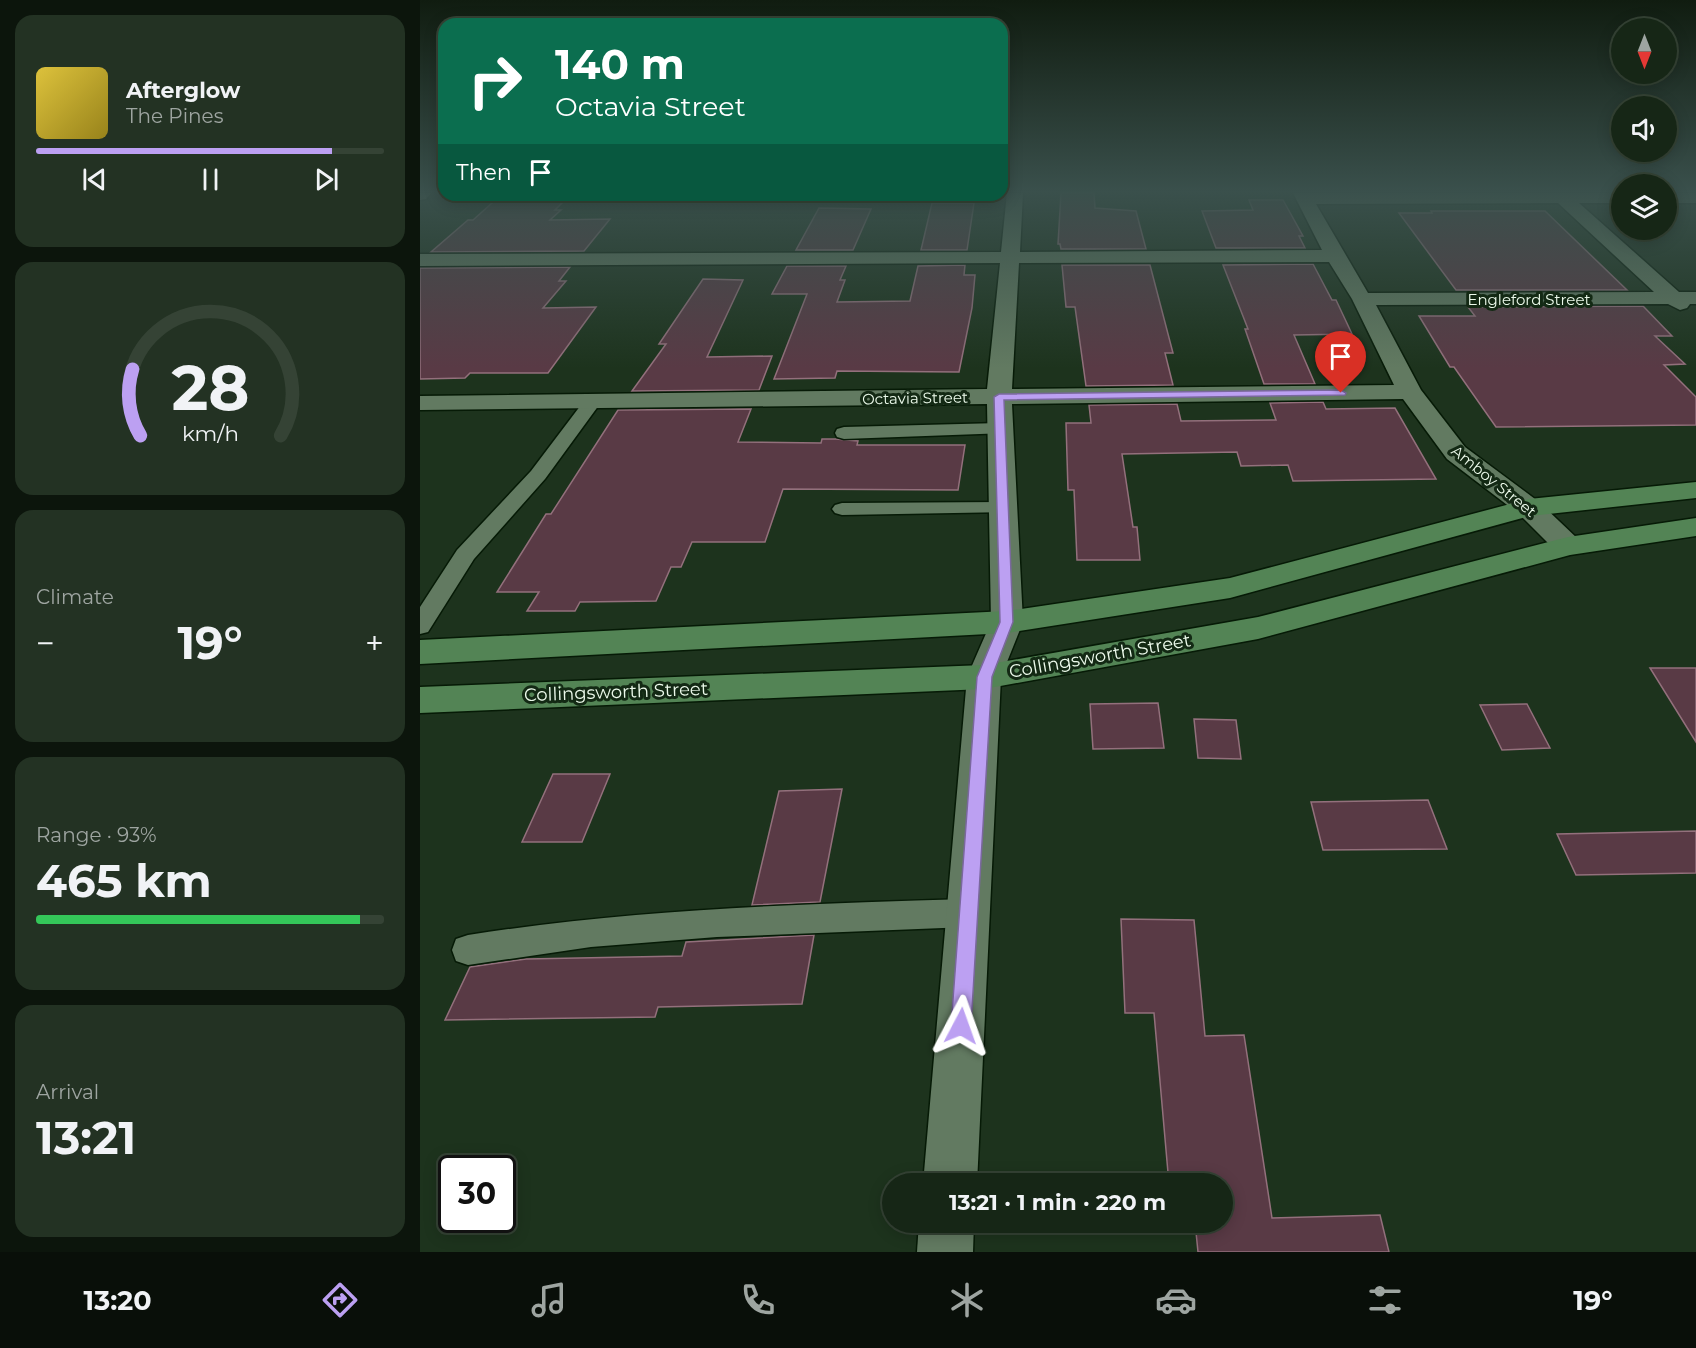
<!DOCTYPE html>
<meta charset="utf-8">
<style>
:root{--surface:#162616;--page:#233223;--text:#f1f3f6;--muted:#9ea5a1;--line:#354335;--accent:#bca0f2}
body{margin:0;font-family:Montserrat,sans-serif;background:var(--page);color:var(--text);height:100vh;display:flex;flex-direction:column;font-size:22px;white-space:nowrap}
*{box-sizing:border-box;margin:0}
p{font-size:20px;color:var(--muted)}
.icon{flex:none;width:33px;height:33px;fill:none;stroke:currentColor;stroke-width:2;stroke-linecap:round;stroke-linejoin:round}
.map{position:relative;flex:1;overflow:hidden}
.side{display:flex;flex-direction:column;gap:15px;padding:15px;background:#0c150c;width:420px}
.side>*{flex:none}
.top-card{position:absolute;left:18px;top:18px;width:570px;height:183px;border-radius:18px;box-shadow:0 3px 15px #0003,0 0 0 2px var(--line);background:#0b6e4f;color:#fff;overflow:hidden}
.needle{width:39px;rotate:180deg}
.buttons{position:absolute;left:1191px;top:18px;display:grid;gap:12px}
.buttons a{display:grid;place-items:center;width:66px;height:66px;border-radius:50%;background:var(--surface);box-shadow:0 3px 15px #0003,0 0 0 2px var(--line);font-size:30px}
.speed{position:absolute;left:18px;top:1155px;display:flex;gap:12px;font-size:30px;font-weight:700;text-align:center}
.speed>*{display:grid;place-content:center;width:78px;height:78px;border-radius:50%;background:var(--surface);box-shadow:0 3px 15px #0003,0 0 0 2px var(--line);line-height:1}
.speed .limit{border:3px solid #111;border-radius:9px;background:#fff;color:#111}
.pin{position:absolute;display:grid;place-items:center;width:51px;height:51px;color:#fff;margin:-62px -26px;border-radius:50% 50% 50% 0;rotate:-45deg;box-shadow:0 0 6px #0007}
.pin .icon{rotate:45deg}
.me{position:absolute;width:66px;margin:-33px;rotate:4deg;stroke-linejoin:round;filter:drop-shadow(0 0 4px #0008)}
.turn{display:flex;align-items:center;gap:21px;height:126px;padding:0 18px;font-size:27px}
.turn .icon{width:78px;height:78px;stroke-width:2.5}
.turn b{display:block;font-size:42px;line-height:51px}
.then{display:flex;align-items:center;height:57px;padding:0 18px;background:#0003;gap:12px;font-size:22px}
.big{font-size:45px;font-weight:700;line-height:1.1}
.side .card{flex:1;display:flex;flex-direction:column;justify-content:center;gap:9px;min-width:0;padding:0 21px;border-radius:18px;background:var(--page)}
.side .dial{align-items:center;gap:0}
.dial svg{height:156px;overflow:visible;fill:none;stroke:var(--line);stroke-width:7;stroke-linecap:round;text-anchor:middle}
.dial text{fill:var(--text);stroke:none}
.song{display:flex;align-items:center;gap:18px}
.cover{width:72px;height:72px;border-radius:9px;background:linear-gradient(135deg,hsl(50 70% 55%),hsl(50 70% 35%))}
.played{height:6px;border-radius:3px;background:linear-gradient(90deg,var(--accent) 85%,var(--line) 85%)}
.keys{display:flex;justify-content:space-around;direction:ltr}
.heat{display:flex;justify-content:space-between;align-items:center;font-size:33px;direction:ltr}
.charge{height:9px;border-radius:4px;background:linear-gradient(90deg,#34c759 93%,var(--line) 0)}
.trip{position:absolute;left:462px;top:1173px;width:351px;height:60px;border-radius:30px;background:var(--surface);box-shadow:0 3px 15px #0003,0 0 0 2px var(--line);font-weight:700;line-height:60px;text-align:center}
.menu{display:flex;height:96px;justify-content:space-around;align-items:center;background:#090f09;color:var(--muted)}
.menu .icon{width:42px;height:42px}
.menu .on{color:var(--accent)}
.menu b{font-size:27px;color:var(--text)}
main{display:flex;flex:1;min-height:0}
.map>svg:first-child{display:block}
.building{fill:#593a45;stroke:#93707c;stroke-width:1.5}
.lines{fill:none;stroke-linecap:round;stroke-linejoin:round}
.service-casing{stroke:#061a06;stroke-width:3}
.minor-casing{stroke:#061a06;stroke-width:3}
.tertiary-casing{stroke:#061a06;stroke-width:3}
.secondary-casing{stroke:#061a06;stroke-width:3}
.service{fill:#627a61;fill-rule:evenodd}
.minor{fill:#627a61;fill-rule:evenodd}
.tertiary{fill:#627a61;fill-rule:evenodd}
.secondary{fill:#538455;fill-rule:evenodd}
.route{fill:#bca0f2;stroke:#7a689d;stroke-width:1.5}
.labels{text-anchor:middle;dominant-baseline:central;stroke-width:6;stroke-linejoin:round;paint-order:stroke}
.far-street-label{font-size:15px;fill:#ecfaeb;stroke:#132914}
.street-label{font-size:18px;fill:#ecfaeb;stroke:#132914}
</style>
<main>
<section class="side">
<div class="card">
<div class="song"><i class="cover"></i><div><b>Afterglow</b><p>The Pines</p></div></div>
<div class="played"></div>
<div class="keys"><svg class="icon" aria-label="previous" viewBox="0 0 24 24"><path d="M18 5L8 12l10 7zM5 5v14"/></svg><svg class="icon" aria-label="pause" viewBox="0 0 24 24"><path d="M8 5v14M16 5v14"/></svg><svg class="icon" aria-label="next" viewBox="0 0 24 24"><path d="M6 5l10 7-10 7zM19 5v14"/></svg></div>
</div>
<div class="card dial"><svg viewBox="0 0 100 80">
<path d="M14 69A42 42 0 1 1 86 69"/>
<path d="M14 69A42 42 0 0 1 10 35" stroke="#bca0f2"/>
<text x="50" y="56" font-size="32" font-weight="700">28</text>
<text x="50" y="72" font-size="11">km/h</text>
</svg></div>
<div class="card"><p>Climate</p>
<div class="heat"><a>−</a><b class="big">19°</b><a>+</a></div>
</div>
<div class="card"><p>Range · 93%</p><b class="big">465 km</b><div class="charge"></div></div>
<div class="card"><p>Arrival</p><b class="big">13:21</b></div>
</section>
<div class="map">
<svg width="1276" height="1252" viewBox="0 0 1276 1252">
<rect width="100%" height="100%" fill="#1d331d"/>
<g class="building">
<polygon points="641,193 674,193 675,208 716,211 726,249 641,249 640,244 638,244"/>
<polygon points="81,195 150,195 135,210 141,210 130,220 190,219 164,251 11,252 48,220 53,220"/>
<polygon points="829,200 863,200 883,236 879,236 885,248 796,248 782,211 833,210"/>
<polygon points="512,203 554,203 547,250 501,250"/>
<polygon points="399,208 451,209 433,250 376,250"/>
<polygon points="1011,211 1125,211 1207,290 1036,290 979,213 1012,213"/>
<polygon points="893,264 912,300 916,300 932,334 874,335 895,384 844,384 825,329 828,329 803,265"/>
<polygon points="545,265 544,275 555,275 552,308 539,372 417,371 415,378 354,379 387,294 352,294 367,266 426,266 420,280 425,280 417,302 490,301 498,266"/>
<polygon points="642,265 730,265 753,353 745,353 753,385 666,386 655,307 646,307"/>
<polygon points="150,267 139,281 146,281 123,308 176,307 128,373 50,373 45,378 0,379 0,268"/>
<polygon points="283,279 323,280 287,357 352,356 339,390 212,391 246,344 239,344"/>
<polygon points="1223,306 1252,336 1235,336 1265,364 1244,365 1276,397 1276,425 1076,427 1034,367 1030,367 999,316 1055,316 1048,307"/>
<polygon points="903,402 906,409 975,408 1016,479 873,481 868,465 821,466 817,452 702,454 713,527 717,527 720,560 657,560 654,490 648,490 646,423 671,423 669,405 757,404 761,421 856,420 850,403"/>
<polygon points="331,409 318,442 401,443 402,439 416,439 438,441 437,445 545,445 538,490 363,489 345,542 272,542 261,567 251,567 236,601 160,602 155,611 107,611 119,592 77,592 126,514 131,514 198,410"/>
<polygon points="1230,668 1276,668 1276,742"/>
<polygon points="738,703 744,748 673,749 670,704"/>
<polygon points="1107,704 1130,748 1082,750 1060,705"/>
<polygon points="774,719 816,720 821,759 778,758"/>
<polygon points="133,774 190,774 162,842 102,842"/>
<polygon points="422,789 400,902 332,905 359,791"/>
<polygon points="1008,800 1027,849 903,850 891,802"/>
<polygon points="1276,831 1276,873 1156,875 1137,834"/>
<polygon points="701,919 774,920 785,1036 824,1035 852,1218 960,1215 969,1252 778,1252 775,1222 802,1222 802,1184 749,1184 734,1013 705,1013"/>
<polygon points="394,935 382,1004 238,1007 235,1017 25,1020 50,967 106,959 262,956 266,942"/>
</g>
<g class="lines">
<defs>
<g id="service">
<polygon points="173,396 179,397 182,401 179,405 125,479 54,559 8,632 0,634 0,607 37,550 111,471 167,397"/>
<polygon points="580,423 587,425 589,429 587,433 424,439 417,437 415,433 417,429 424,427"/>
<polygon points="583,502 590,504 593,508 590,512 422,515 415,513 412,509 415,505 422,503"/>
<path d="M548 899 559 903 564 913 559 923 548 927 297 937 171 947 48 965 36 961 32 950 36 939 48 935C214 909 380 904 548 899Z"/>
</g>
<g id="minor">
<path d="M587 193H603L600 252 902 250 873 193H1202V203H1159L1259 292H1276V304H1270L1267 308 1260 310 1248 304 956 305 1001 390 1045 447 1119 502 1159 540 1163 546 1159 552 1148 555 1137 552 1099 514 1027 459 983 399 592 404 603 622 581 677 557 1184H503L547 677 571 622 567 404 0 410V396L567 389 580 263 0 266V254L581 252ZM1138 203 1234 292 948 293 896 204ZM909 262 932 299 974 385 592 389 599 263Z"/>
<rect x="1246" y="193" width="30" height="10"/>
<polygon points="499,1222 554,1222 553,1252 497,1252"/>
</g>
<polygon id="tertiary" points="0,193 11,193 6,199 0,200"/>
<g id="secondary">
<polygon points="1276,482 1276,498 1110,516 810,598 587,633 0,664 0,640 587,611 810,578 1109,499"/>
<polygon points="1276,518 1276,536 1150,555 838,639 564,689 0,713 0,687 564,665 838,617 1148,537"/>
</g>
</defs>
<use href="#service" class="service-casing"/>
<use href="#minor" class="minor-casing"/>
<use href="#tertiary" class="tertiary-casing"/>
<use href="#secondary" class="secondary-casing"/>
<use href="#service" class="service"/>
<use href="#minor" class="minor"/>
<use href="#tertiary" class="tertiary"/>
<use href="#secondary" class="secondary"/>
</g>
<linearGradient id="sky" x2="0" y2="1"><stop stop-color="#101c10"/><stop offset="0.52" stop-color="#3a504c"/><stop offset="1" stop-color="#3a504c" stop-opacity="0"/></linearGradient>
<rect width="1276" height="368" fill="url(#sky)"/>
<polygon class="route" points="921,390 926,393 925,395 584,400 593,622 572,677 551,1026 548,1033 541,1036 534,1033 531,1026 557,677 580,622 574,397 579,394"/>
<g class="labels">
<g class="far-street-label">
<text x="1109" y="299">Engleford Street</text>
<text transform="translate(495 398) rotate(-1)">Octavia Street</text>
<text transform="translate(1074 481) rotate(39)">Amboy Street</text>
</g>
<g class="street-label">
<text transform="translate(680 656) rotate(-10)">Collingsworth Street</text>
<text transform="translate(196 692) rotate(-2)">Collingsworth Street</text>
</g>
</g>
</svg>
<div class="buttons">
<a><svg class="needle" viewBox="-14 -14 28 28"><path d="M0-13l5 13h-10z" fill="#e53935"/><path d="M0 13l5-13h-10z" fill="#9ea5a1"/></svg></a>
<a><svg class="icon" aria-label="sound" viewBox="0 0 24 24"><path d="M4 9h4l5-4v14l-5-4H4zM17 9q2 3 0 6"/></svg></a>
<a><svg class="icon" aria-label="layers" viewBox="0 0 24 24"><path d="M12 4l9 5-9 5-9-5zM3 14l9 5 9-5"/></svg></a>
</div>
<div class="speed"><div class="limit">30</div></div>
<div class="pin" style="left:921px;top:393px;background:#d93025"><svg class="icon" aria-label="arrive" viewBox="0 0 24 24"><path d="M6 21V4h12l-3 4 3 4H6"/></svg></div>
<svg class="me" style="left:541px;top:1026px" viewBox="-20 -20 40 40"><path d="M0-17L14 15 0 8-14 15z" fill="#bca0f2" stroke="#fff" stroke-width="4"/></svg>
<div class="trip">13:21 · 1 min · 220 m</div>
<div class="top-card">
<div class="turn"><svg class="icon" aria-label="right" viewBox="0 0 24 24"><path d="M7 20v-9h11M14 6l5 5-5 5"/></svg><div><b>140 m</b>Octavia Street</div></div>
<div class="then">Then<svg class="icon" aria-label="arrive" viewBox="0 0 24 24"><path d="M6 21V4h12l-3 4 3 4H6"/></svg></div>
</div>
</div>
</main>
<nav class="menu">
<b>13:20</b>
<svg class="icon on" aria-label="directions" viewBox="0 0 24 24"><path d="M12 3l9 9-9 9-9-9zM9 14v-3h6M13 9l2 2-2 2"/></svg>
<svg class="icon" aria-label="music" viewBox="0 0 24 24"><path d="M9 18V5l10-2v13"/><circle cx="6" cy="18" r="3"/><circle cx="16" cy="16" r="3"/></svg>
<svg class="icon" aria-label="phone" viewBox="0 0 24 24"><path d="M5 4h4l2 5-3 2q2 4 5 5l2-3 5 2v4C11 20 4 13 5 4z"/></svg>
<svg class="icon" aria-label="climate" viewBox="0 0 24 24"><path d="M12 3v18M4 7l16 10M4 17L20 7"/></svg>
<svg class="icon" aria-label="car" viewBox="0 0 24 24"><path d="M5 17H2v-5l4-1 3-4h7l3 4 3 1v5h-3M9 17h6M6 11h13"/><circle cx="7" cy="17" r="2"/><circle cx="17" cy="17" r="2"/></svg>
<svg class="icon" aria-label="filters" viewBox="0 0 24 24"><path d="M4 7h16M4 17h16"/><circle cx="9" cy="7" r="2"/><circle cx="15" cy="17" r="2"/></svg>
<b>19°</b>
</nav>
